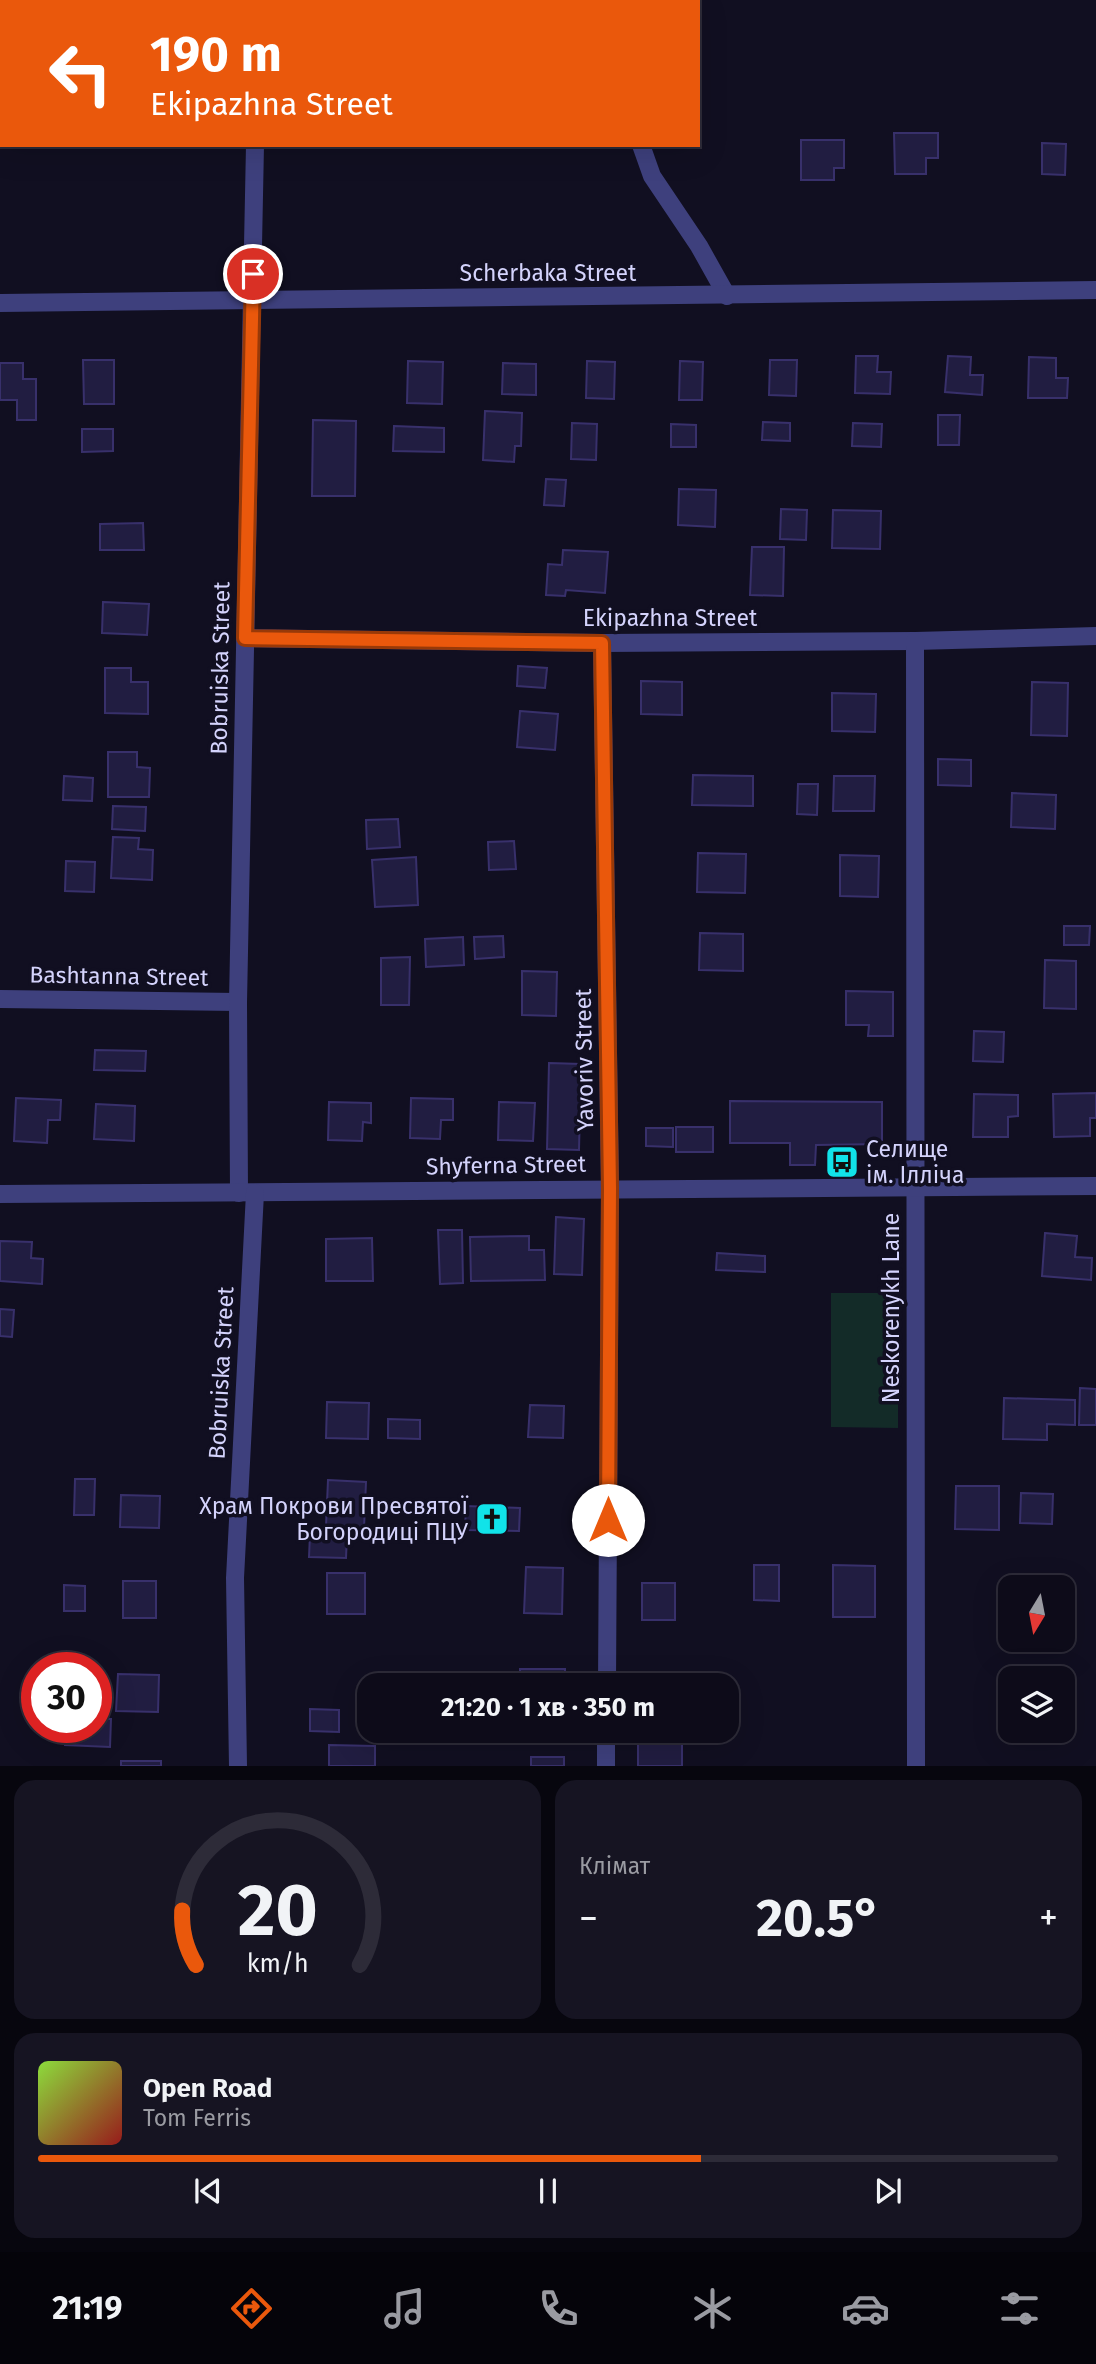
<!DOCTYPE html>
<html lang="uk">
<meta charset="utf-8">
<style>
:root{--surface:#0d0b19;--page:#161422;--text:#f1f3f6;--muted:#9a9ba2;--line:#2d2b38;--accent:#ea580c}
body{margin:0;font-family:"Fira Sans",sans-serif;background:var(--page);color:var(--text);height:100vh;display:flex;flex-direction:column;font-size:26px;white-space:nowrap}
*{box-sizing:border-box;margin:0}
p{font-size:23px;color:var(--muted)}
.icon{flex:none;width:38px;height:38px;fill:none;stroke:currentColor;stroke-width:2;stroke-linecap:round;stroke-linejoin:round}
.map{position:relative;height:1766px;overflow:hidden}
.side{display:flex;flex-direction:column;gap:14px;padding:14px;background:#07060e;flex:1}
.side>*{flex:none}
.banner{position:absolute;left:0px;top:0px;width:700px;height:147px;box-shadow:0 7px 28px #0002,0 0 0 2px var(--line);background:#ea580c;color:#fff;overflow:hidden}
.needle{width:46px;rotate:190deg}
.controls{position:absolute;left:998px;top:1575px;display:grid;gap:14px}
.controls a{display:grid;place-items:center;width:77px;height:77px;border-radius:14px;background:var(--surface);box-shadow:0 7px 28px #0002,0 0 0 2px var(--line);font-size:35px}
.speed{position:absolute;left:21px;top:1652px;display:flex;gap:14px;font-size:35px;font-weight:700;text-align:center}
.speed>*{display:grid;place-content:center;width:91px;height:91px;border-radius:50%;background:var(--surface);box-shadow:0 7px 28px #0002,0 0 0 2px var(--line);line-height:1}
.speed .limit{border:10px solid #d22;background:#fff;color:#111}
.pin{position:absolute;display:grid;place-items:center;width:60px;height:60px;color:#fff;margin:-30px;border:4px solid #fff;border-radius:50%;box-shadow:0 2px 7px #0007}
.me{position:absolute;width:77px;margin:-38px;rotate:0deg;stroke-linejoin:round;filter:drop-shadow(0 0 5px #0008)}
.turn{display:flex;align-items:center;gap:24px;height:147px;padding:0 35px;font-size:32px}
.turn .icon{width:91px;height:91px;stroke-width:2.5}
.turn b{display:block;font-size:49px;line-height:60px}
.big{font-size:52px;font-weight:700;line-height:1.1}
.side .tile{flex:1;display:flex;flex-direction:column;justify-content:center;gap:10px;min-width:0;padding:0 24px;border-radius:21px;background:var(--page)}
.side .dial{align-items:center;gap:0}
.dial svg{height:182px;overflow:visible;fill:none;stroke:var(--line);stroke-width:7;stroke-linecap:round;text-anchor:middle}
.dial text{fill:var(--text);stroke:none}
.song{display:flex;align-items:center;gap:21px}
.cover{width:84px;height:84px;border-radius:10px;background:linear-gradient(135deg,hsl(90 70% 55%),hsl(0 70% 35%))}
.played{height:7px;border-radius:4px;background:linear-gradient(90deg,var(--accent) 65%,var(--line) 65%)}
.keys{display:flex;justify-content:space-around;direction:ltr}
.heat{display:flex;justify-content:space-between;align-items:center;font-size:38px;direction:ltr}
.side .tiles{flex:1;display:grid;gap:14px;grid-template-columns:1fr 1fr}
.tile:last-child{grid-column:span 2}
.trip{position:absolute;left:357px;top:1673px;width:382px;height:70px;border-radius:21px;background:var(--surface);box-shadow:0 7px 28px #0002,0 0 0 2px var(--line);font-weight:700;line-height:70px;text-align:center}
.tabs{display:flex;height:112px;justify-content:space-around;align-items:center;background:#05040a;color:var(--muted)}
.tabs .icon{width:49px;height:49px}
.tabs .active{color:var(--accent)}
.tabs b{font-size:32px;color:var(--text)}
.map>svg:first-child{display:block}
.green{fill:#132b28}
.building{fill:#211d41;stroke:#38306b;stroke-width:2}
.lines{fill:none;stroke-linecap:round;stroke-linejoin:round}
.minor{stroke:#3e407d;stroke-width:18}
.route-casing{stroke:#983908;stroke-width:18}
.route{stroke:#ea580c;stroke-width:12}
.labels{text-anchor:middle;dominant-baseline:central;stroke-width:7;stroke-linejoin:round;paint-order:stroke}
.street-label{font-size:23px;fill:#d4d3fc;stroke:#110f21}
.poi-label{font-size:23px;fill:#d4d3fc;stroke:#110f21;text-anchor:start}
</style>
<div class="map">
<svg width="1096" height="1766" viewBox="0 0 1096 1766">
<rect width="100%" height="100%" fill="#110f21"/>
<polygon class="green" points="831,1293 898,1293 898,1428 831,1427"/>
<g class="building">
<polygon points="894,133 938,133 938,158 926,158 926,174 895,174"/>
<polygon points="801,140 844,140 844,168 834,168 834,180 801,180"/>
<polygon points="1042,143 1066,144 1065,175 1042,174"/>
<polygon points="856,356 878,356 877,372 891,372 890,394 855,393"/>
<polygon points="948,356 971,357 970,375 983,375 982,395 945,392"/>
<polygon points="1029,357 1056,358 1056,378 1068,378 1067,398 1028,398"/>
<polygon points="83,360 114,360 114,404 84,404"/>
<polygon points="770,360 797,360 796,396 769,395"/>
<polygon points="408,361 443,362 442,404 407,403"/>
<polygon points="587,361 615,362 614,399 586,398"/>
<polygon points="680,361 703,362 702,400 679,400"/>
<polygon points="0,363 23,363 23,379 36,379 36,420 17,420 17,400 0,400"/>
<polygon points="503,363 536,364 536,395 502,394"/>
<polygon points="485,411 522,413 521,446 515,446 514,462 483,460"/>
<polygon points="938,415 960,415 959,445 938,445"/>
<polygon points="313,420 356,421 355,496 312,496"/>
<polygon points="763,422 790,423 790,441 762,440"/>
<polygon points="572,423 597,424 596,460 571,459"/>
<polygon points="853,423 882,424 881,447 852,446"/>
<polygon points="671,424 696,425 696,447 671,447"/>
<polygon points="394,426 444,428 444,452 393,451"/>
<polygon points="82,429 113,429 113,451 82,452"/>
<polygon points="546,479 566,480 564,506 544,505"/>
<polygon points="679,489 716,490 715,527 678,525"/>
<polygon points="781,509 807,510 806,540 780,539"/>
<polygon points="833,510 881,511 880,549 832,548"/>
<polygon points="143,523 144,550 100,550 100,524"/>
<polygon points="752,547 784,547 783,596 750,595"/>
<polygon points="563,550 608,552 605,593 566,590 565,596 546,595 548,564 562,565"/>
<polygon points="103,602 149,604 147,635 102,633"/>
<polygon points="518,666 547,668 545,688 517,686"/>
<polygon points="105,668 131,668 131,682 148,682 148,714 105,713"/>
<polygon points="641,681 682,682 682,715 641,714"/>
<polygon points="1032,682 1068,683 1067,736 1031,735"/>
<polygon points="832,693 876,694 875,732 832,731"/>
<polygon points="520,711 558,714 555,750 517,747"/>
<polygon points="108,752 137,752 137,767 150,768 149,797 108,797"/>
<polygon points="938,759 971,760 971,786 938,785"/>
<polygon points="693,775 753,776 753,806 692,805"/>
<polygon points="64,776 93,778 92,801 63,800"/>
<polygon points="834,776 875,776 874,811 833,811"/>
<polygon points="798,784 818,784 817,815 797,814"/>
<polygon points="1012,793 1056,795 1055,829 1011,827"/>
<polygon points="113,806 146,807 145,831 112,829"/>
<polygon points="398,819 400,847 367,849 366,820"/>
<polygon points="113,837 139,838 138,849 153,850 152,880 111,878"/>
<polygon points="514,841 516,869 489,870 488,842"/>
<polygon points="698,853 746,854 745,893 697,892"/>
<polygon points="840,855 879,856 878,897 840,896"/>
<polygon points="416,857 418,905 375,907 372,860"/>
<polygon points="66,861 95,862 94,892 65,891"/>
<polygon points="1064,926 1090,926 1089,945 1064,945"/>
<polygon points="700,933 743,934 743,971 699,970"/>
<polygon points="503,936 504,957 475,959 474,937"/>
<polygon points="463,937 464,965 426,967 425,939"/>
<polygon points="410,957 409,1005 381,1005 381,958"/>
<polygon points="1045,960 1076,961 1076,1009 1044,1008"/>
<polygon points="522,971 557,972 556,1016 522,1015"/>
<polygon points="846,991 893,992 893,1036 868,1036 869,1025 846,1025"/>
<polygon points="974,1031 1004,1032 1003,1062 973,1061"/>
<polygon points="95,1050 146,1051 145,1071 94,1070"/>
<polygon points="549,1063 581,1064 579,1150 547,1149"/>
<polygon points="1096,1093 1096,1118 1090,1118 1090,1136 1054,1137 1053,1094"/>
<polygon points="974,1094 1018,1095 1018,1116 1008,1117 1008,1137 973,1137"/>
<polygon points="16,1098 61,1100 60,1120 48,1120 47,1143 14,1141"/>
<polygon points="411,1098 453,1099 453,1120 441,1120 440,1139 410,1138"/>
<polygon points="730,1101 882,1102 882,1144 816,1145 815,1165 790,1165 790,1143 730,1143"/>
<polygon points="329,1102 371,1103 371,1123 363,1122 362,1141 328,1140"/>
<polygon points="499,1102 535,1103 533,1141 498,1140"/>
<polygon points="96,1104 135,1106 134,1141 94,1139"/>
<rect x="676" y="1127" width="37" height="25"/>
<polygon points="646,1128 673,1128 673,1147 646,1146"/>
<polygon points="556,1217 584,1219 582,1275 554,1274"/>
<polygon points="438,1230 462,1230 463,1283 440,1284"/>
<polygon points="1045,1233 1077,1236 1075,1257 1092,1258 1091,1280 1042,1276"/>
<polygon points="529,1236 529,1250 544,1250 545,1280 471,1281 470,1237"/>
<polygon points="372,1238 373,1281 326,1281 326,1239"/>
<polygon points="0,1241 32,1242 31,1258 43,1259 42,1284 0,1281"/>
<polygon points="717,1253 765,1256 765,1272 716,1270"/>
<polygon points="0,1309 14,1310 12,1337 0,1336"/>
<polygon points="1080,1388 1096,1389 1096,1425 1079,1425"/>
<polygon points="1004,1398 1075,1400 1075,1425 1047,1424 1047,1440 1003,1439"/>
<polygon points="327,1402 369,1403 368,1439 326,1438"/>
<polygon points="530,1405 564,1406 563,1438 528,1437"/>
<polygon points="388,1419 420,1420 420,1439 388,1438"/>
<polygon points="75,1479 95,1479 94,1515 74,1515"/>
<polygon points="328,1480 366,1482 364,1528 326,1526"/>
<polygon points="956,1486 999,1486 999,1530 955,1529"/>
<polygon points="1021,1493 1053,1494 1052,1524 1020,1523"/>
<polygon points="121,1495 160,1496 159,1528 120,1527"/>
<polygon points="466,1506 520,1508 519,1531 465,1530"/>
<polygon points="310,1534 347,1535 346,1558 309,1557"/>
<polygon points="754,1565 779,1565 779,1601 754,1600"/>
<polygon points="833,1565 875,1566 875,1617 833,1617"/>
<polygon points="526,1567 563,1568 562,1614 524,1613"/>
<rect x="327" y="1573" width="38" height="41"/>
<rect x="123" y="1581" width="33" height="37"/>
<rect x="642" y="1583" width="33" height="37"/>
<polygon points="64,1585 85,1586 85,1611 64,1611"/>
<polygon points="1015,1665 1051,1666 1051,1678 1015,1678"/>
<rect x="520" y="1669" width="45" height="16"/>
<polygon points="118,1674 159,1675 158,1712 116,1711"/>
<polygon points="636,1674 683,1676 683,1685 636,1685"/>
<polygon points="310,1709 339,1710 339,1732 310,1731"/>
<polygon points="96,1719 111,1719 110,1747 65,1745 66,1727 96,1727"/>
<rect x="638" y="1742" width="44" height="24"/>
<polygon points="329,1745 375,1746 375,1766 329,1766"/>
<rect x="531" y="1757" width="33" height="9"/>
<rect x="121" y="1761" width="40" height="5"/>
</g>
<g class="lines">
<g class="minor">
<polyline points="257,2 257,0"/>
<polyline points="637,2 637,0"/>
<polyline points="641,145 652,176 699,246 727,296"/>
<polyline points="0,303 1096,290"/>
<polyline points="245,638 602,643 915,641 1096,636"/>
<polyline points="915,641 916,1766"/>
<polyline points="602,643 610,1188 607,1685"/>
<polyline points="0,999 238,1002"/>
<polyline points="239,1193 238,1002 255,145"/>
<polyline points="0,1194 1096,1186"/>
<polyline points="238,1766 235,1578 255,1193"/>
<polyline points="606,1766 606,1731"/>
</g>
</g>
<g class="lines">
<defs>
<polyline id="route" points="253,274 245,638 602,643 610,1188 608,1520"/>
</defs>
<use href="#route" class="route-casing"/>
<use href="#route" class="route"/>
</g>
<defs>
<symbol id="bus-square" viewBox="-11 -11 22 22"><rect x="-9" y="-9" width="18" height="18" rx="4" fill="#11e3e9" stroke="#110f21"/><path d="M-5-6H5V4H4V6H2V4H-2V6H-4V4H-5ZM-3.5-4V0h7V-4ZM-3.5 1.2v1.5H-2V1.2ZM2 1.2v1.5H3.5V1.2Z" fill="#111"/></symbol>
<symbol id="church-square" viewBox="-11 -11 22 22"><rect x="-9" y="-9" width="18" height="18" rx="4" fill="#11e3e9" stroke="#110f21"/><path d="M-1.2-6h2.4v3.5h3.3v2.4h-3.3V6h-2.4V-.1h-3.3v-2.4h3.3Z" fill="#111"/></symbol>
</defs>
<g fill-rule="evenodd">
<use href="#bus-square" x="823" y="1143" width="38" height="38"/>
<use href="#church-square" x="473" y="1500" width="38" height="38"/>
</g>
<g class="labels">
<g class="street-label">
<text x="548" y="273">Scherbaka Street</text>
<text x="670" y="618">Ekipazhna Street</text>
<text transform="translate(220 668) rotate(-89)">Bobruiska Street</text>
<text transform="translate(119 976) rotate(1)">Bashtanna Street</text>
<text transform="translate(584 1060) rotate(-91)">Yavoriv Street</text>
<text transform="translate(506 1165) rotate(-1)">Shyferna Street</text>
<text transform="translate(891 1308) rotate(-90)">Neskorenykh Lane</text>
<text transform="translate(221 1373) rotate(-87)">Bobruiska Street</text>
</g>
<g class="poi-label">
<text x="866" y="1149">Селище<tspan x="866" dy="26">ім. Ілліча</tspan></text>
<text x="468" y="1506" text-anchor="end">Храм Покрови Пресвятої<tspan x="468" dy="26">Богородиці ПЦУ</tspan></text>
</g>
</g>
</svg>
<div class="controls">
<a><svg class="needle" viewBox="-14 -14 28 28"><path d="M0-13l5 13h-10z" fill="#e53935"/><path d="M0 13l5-13h-10z" fill="#9a9ba2"/></svg></a>
<a><svg class="icon" aria-label="layers" viewBox="0 0 24 24"><path d="M12 4l9 5-9 5-9-5zM3 14l9 5 9-5"/></svg></a>
</div>
<div class="speed"><div class="limit">30</div></div>
<div class="pin" style="left:253px;top:274px;background:#d93025"><svg class="icon" aria-label="arrive" viewBox="0 0 24 24"><path d="M6 21V4h12l-3 4 3 4H6"/></svg></div>
<svg class="me" style="left:608px;top:1520px" viewBox="-20 -20 40 40"><circle r="19" fill="#fff"/><path d="M0-13L10 11 0 6-10 11z" fill="#ea580c"/></svg>
<div class="trip">21:20 · 1 хв · 350 m</div>
<div class="banner">
<div class="turn"><svg class="icon" aria-label="left" viewBox="0 0 24 24"><path d="M17 20v-9H6M10 6l-5 5 5 5"/></svg><div><b>190 m</b>Ekipazhna Street</div></div>
</div>
</div>
<section class="side">
<div class="tiles">
<div class="tile dial"><svg viewBox="0 0 100 80">
<path d="M14 69A42 42 0 1 1 86 69"/>
<path d="M14 69A42 42 0 0 1 8 45" stroke="#ea580c"/>
<text x="50" y="56" font-size="32" font-weight="700">20</text>
<text x="50" y="72" font-size="11">km/h</text>
</svg></div>
<div class="tile"><p>Клімат</p>
<div class="heat"><a>−</a><b class="big">20.5°</b><a>+</a></div>
</div>
<div class="tile">
<div class="song"><i class="cover"></i><div><b>Open Road</b><p>Tom Ferris</p></div></div>
<div class="played"></div>
<div class="keys"><svg class="icon" aria-label="previous" viewBox="0 0 24 24"><path d="M18 5L8 12l10 7zM5 5v14"/></svg><svg class="icon" aria-label="pause" viewBox="0 0 24 24"><path d="M8 5v14M16 5v14"/></svg><svg class="icon" aria-label="next" viewBox="0 0 24 24"><path d="M6 5l10 7-10 7zM19 5v14"/></svg></div>
</div>
</div>
</section>
<nav class="tabs">
<b>21:19</b>
<svg class="icon active" aria-label="directions" viewBox="0 0 24 24"><path d="M12 3l9 9-9 9-9-9zM9 14v-3h6M13 9l2 2-2 2"/></svg>
<svg class="icon" aria-label="music" viewBox="0 0 24 24"><path d="M9 18V5l10-2v13"/><circle cx="6" cy="18" r="3"/><circle cx="16" cy="16" r="3"/></svg>
<svg class="icon" aria-label="phone" viewBox="0 0 24 24"><path d="M5 4h4l2 5-3 2q2 4 5 5l2-3 5 2v4C11 20 4 13 5 4z"/></svg>
<svg class="icon" aria-label="climate" viewBox="0 0 24 24"><path d="M12 3v18M4 7l16 10M4 17L20 7"/></svg>
<svg class="icon" aria-label="car" viewBox="0 0 24 24"><path d="M5 17H2v-5l4-1 3-4h7l3 4 3 1v5h-3M9 17h6M6 11h13"/><circle cx="7" cy="17" r="2"/><circle cx="17" cy="17" r="2"/></svg>
<svg class="icon" aria-label="filters" viewBox="0 0 24 24"><path d="M4 7h16M4 17h16"/><circle cx="9" cy="7" r="2"/><circle cx="15" cy="17" r="2"/></svg>
</nav>
